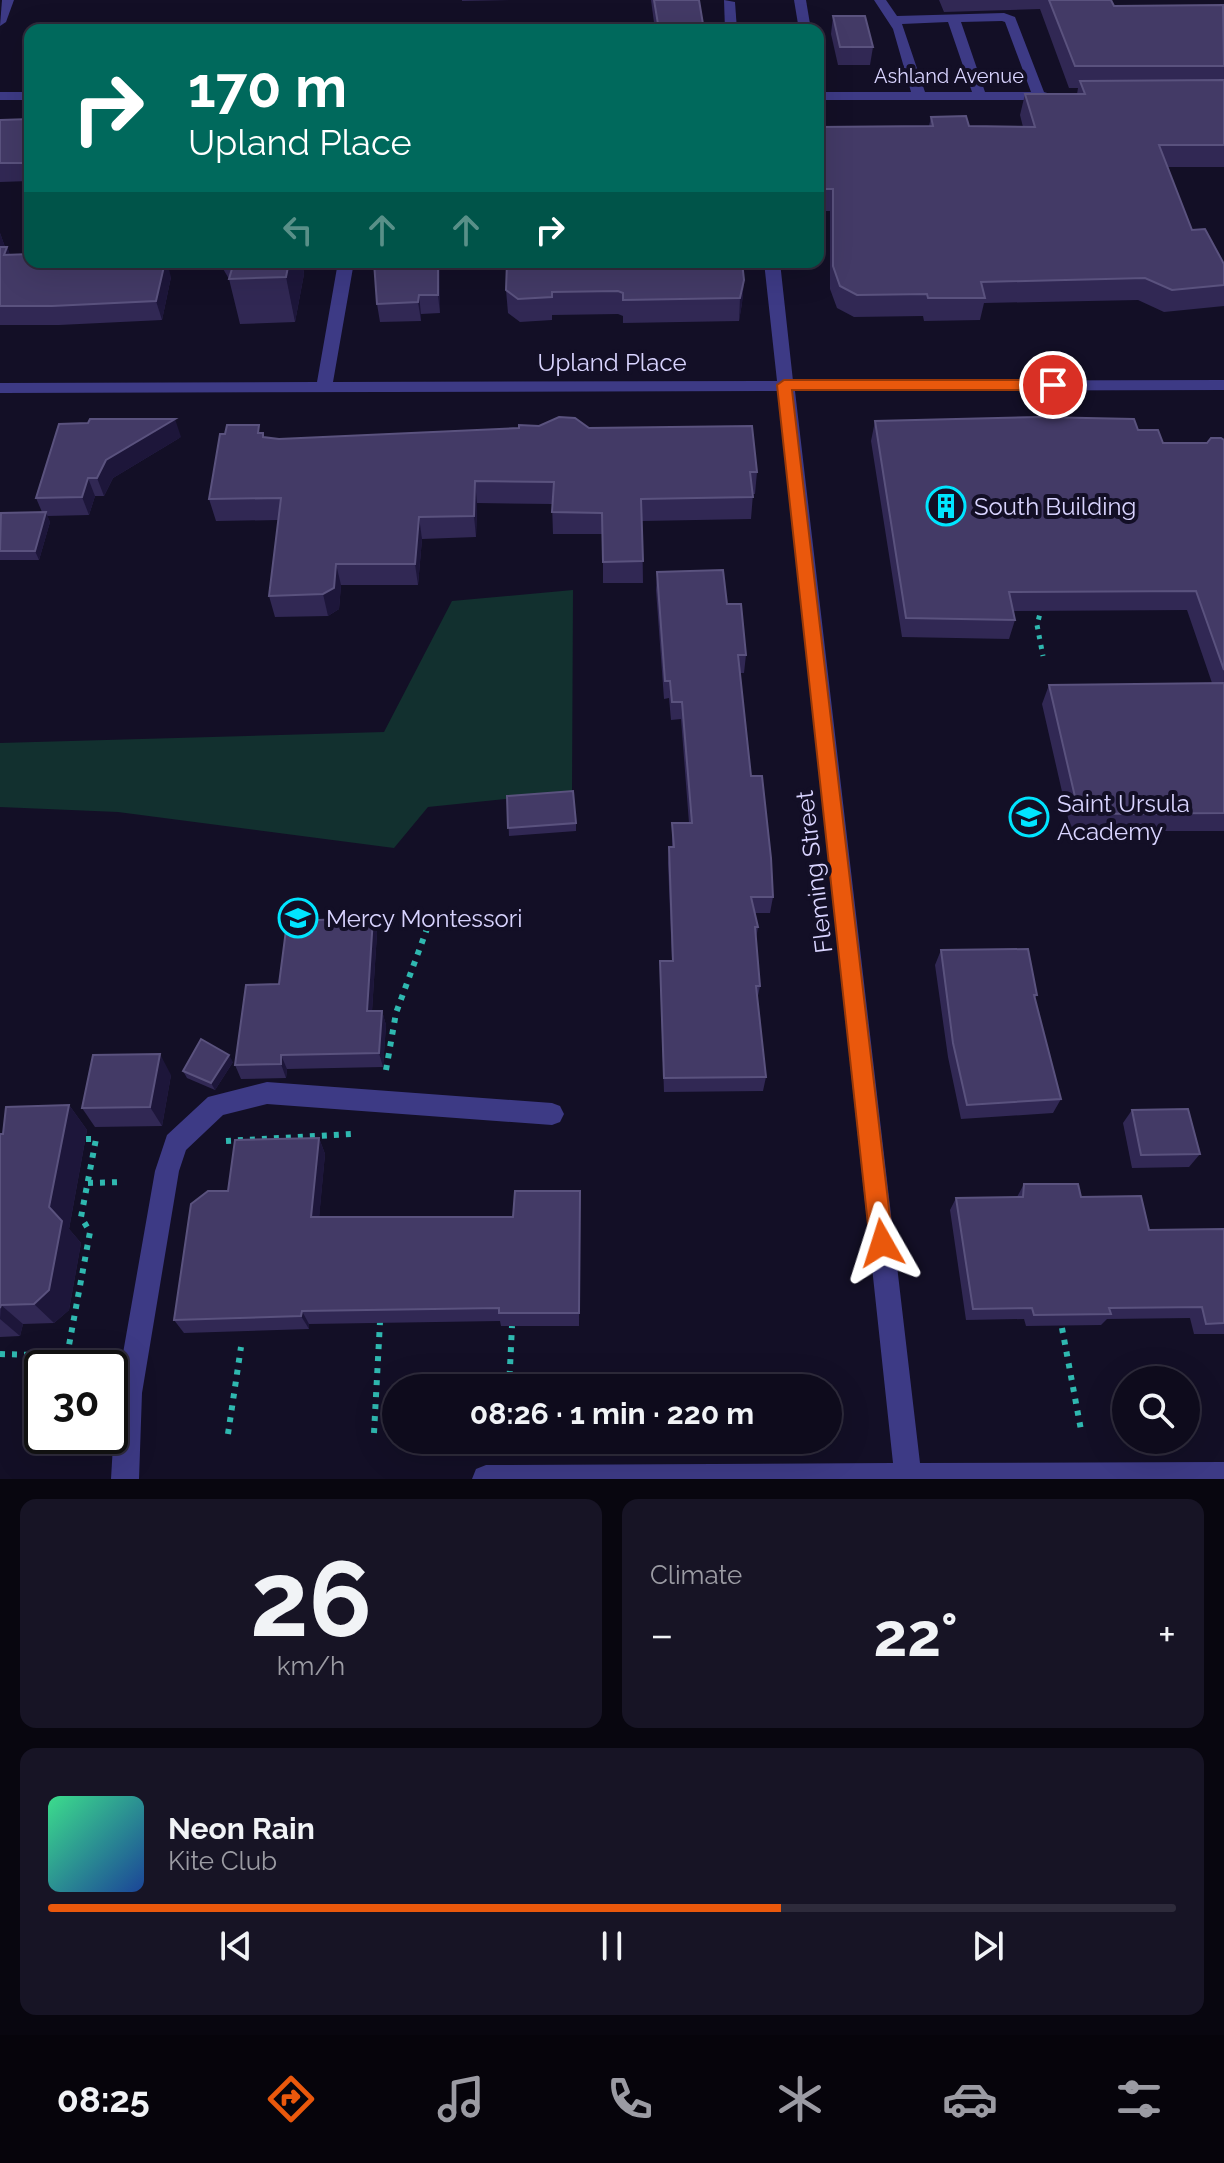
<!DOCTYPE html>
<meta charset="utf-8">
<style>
:root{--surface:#0e0b1c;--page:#171425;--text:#f1f3f6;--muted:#9b9ba3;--line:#2e2b3b;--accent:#ea580c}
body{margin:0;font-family:Raleway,sans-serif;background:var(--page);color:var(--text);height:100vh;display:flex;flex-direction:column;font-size:30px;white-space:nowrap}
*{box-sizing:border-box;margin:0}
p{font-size:26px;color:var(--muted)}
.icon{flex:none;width:44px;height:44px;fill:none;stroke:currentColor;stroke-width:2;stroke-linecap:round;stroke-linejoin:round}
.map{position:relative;height:1479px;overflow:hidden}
.panel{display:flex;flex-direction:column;gap:20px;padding:20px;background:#08060f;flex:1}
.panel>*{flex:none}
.top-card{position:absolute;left:24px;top:24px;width:800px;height:244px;border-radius:16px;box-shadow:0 8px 32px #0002,0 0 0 2px var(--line);background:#00695c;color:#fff;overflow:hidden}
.tools{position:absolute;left:1112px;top:1366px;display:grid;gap:16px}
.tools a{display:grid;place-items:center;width:88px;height:88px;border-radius:50%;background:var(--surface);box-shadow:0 8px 32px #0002,0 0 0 2px var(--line);font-size:40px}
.speed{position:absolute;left:24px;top:1350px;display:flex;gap:16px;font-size:40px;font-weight:700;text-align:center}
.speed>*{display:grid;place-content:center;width:104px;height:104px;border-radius:50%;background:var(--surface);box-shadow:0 8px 32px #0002,0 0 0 2px var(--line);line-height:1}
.speed .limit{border:4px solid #111;border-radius:12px;background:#fff;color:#111}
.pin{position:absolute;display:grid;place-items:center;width:68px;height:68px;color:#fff;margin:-34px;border:4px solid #fff;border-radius:50%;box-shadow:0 2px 8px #0007}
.me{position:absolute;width:88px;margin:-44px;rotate:354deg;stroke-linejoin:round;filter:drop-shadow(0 0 6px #0008)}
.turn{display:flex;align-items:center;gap:28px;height:168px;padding:0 32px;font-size:36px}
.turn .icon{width:104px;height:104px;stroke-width:2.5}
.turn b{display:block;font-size:56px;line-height:68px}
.lanes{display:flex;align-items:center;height:76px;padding:0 32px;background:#0003;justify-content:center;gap:40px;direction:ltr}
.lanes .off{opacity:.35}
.big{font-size:60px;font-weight:700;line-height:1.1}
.panel .tile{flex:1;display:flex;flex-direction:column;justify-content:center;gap:12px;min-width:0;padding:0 28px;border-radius:16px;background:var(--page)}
.panel .dial{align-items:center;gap:0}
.dial b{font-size:104px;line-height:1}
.song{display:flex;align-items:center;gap:24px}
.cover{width:96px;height:96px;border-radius:12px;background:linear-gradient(135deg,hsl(150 70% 55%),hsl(220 70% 35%))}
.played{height:8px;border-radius:4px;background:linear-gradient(90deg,var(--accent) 65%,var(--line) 65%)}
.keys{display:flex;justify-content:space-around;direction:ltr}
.heat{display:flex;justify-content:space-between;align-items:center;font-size:44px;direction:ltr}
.panel .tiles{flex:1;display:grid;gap:20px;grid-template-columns:1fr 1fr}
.tile:last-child{grid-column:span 2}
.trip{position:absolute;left:382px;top:1374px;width:460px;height:80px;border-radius:40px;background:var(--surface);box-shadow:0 8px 32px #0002,0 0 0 2px var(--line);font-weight:700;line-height:80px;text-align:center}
.tab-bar{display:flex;height:128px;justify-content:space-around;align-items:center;background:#06040b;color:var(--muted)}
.tab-bar .icon{width:56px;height:56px}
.tab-bar .current{color:var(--accent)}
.tab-bar b{font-size:36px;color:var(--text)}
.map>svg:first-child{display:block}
.green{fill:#12302f}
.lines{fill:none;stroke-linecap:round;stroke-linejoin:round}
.path-far1{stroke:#2fb8b0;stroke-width:5;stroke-dasharray:4 6;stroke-linecap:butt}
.path{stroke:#2fb8b0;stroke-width:6;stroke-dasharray:5 7;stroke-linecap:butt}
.minor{fill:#3d3a85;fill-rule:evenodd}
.wall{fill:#312854}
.shaded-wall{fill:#1d163a}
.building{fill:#433a66;stroke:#5a527e;stroke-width:2}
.route{fill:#ea580c;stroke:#983908;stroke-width:2}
.labels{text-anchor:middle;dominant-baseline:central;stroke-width:8;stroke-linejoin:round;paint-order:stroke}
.far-street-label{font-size:20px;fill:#d9d4ff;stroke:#130f26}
.street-label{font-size:24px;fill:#d9d4ff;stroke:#130f26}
.poi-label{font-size:24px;fill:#d9d4ff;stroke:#130f26;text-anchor:start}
</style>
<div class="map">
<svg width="1224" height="1479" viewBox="0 0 1224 1479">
<rect width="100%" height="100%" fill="#130f26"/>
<polygon class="green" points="573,590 572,792 428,807 394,848 118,812 0,807 0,743 384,732 452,601"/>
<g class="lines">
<polyline class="path-far1" points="1042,606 1037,625 1043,656"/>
<g class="path">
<polyline points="386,1070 396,1013 428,926"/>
<polyline points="226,1141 352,1134"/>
<polyline points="88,1183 124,1182"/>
<polyline points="1062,1328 1081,1430"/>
<polyline points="0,1354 67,1356 75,1368"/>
<polyline points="67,1356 90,1232 81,1217 96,1139 81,1139"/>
<polyline points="509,1388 512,1326"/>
<polyline points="374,1433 380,1322"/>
<polyline points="228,1434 241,1347"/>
</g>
<g class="minor">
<polygon points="2,0 14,0 6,22 0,26"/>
<polygon points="724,0 735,2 737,30 725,30"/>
<polygon points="794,0 806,0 811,30 799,30"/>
<path d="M874 0H886L897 16 1004 13 1015 17 1044 92 1057 96 1050 100H818V92H911L893 29ZM1002 21 1005 22 1031 92H985L961 22ZM948 22 972 92H925L902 24Z"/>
<rect x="0" y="92" width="30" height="8"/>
<polygon points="338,262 354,262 333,382 777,381 764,262 780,262 793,381 1224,380 1224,390 795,391 920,1463 1224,1462 1224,1479 472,1479 476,1469 486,1465 893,1463 778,391 0,393 0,383 317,382"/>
<polygon points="267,1082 552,1103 560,1106 564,1114 560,1122 552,1125 267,1104 223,1115 186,1150 179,1171 142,1393 139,1479 111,1479 116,1393 155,1171 167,1135 208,1097"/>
</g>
</g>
<g class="wall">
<polygon points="462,0 512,0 462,1"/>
<polygon points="651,0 699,0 704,30 655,30"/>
<polygon points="939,0 1111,0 1114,6 1224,6 1224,167 1167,167 1192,230 1224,264 1224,306 1164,312 1138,300 984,303 980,320 924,321 923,316 854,317 837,308 830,289 830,211 818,211 818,127 929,126 931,117 969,126 1023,127 1020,115 1025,94 1077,94 1078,88 1069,88 1040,9 944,12"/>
<polygon points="833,16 873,47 870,65 838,65 831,34"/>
<polygon points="30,119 30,181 0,182 0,120"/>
<polygon points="0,233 5,247 7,247 10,255 171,277 162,320 59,325 0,325"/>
<polygon points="220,262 302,262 304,274 295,322 240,324 229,279 222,267"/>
<polygon points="440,262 440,313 421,314 421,321 380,322 377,304"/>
<polygon points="744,280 742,303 739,321 623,323 623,316 618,314 552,315 552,320 520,322 508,313 506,290"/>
<polygon points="875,421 1138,430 1163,443 1207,443 1224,440 1224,831 1071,831 1042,704 1049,685 1212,683 1187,610 1013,611 1015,620 1009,639 902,637 871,441"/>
<polygon points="589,428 757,472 755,494 753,494 751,519 642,521 643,583 603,583 603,534 553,534 552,504 477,503 476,537 422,539 418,585 341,585 339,609 328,616 275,617 269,596 278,520 216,521 209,499 225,434 263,433 264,437 279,439"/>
<polygon points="181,437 113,478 104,496 95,496 89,515 47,516 50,522 39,560 0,560 0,516 42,512 36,498"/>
<polygon points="657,572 727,604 746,655 744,673 740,673 751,776 773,897 770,913 755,913 758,927 756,939 760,986 757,1001 766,1077 763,1091 664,1092 660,976 660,961 672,961 668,863 669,847 672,847 672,823 689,823 681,719 671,720 669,698 664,699 656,590"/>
<polygon points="507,796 576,823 576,831 509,836"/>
<polygon points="373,918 377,933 372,1011 382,1011 386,1025 383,1067 287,1069 286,1078 241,1079 235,1065 279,984"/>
<polygon points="941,950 1037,995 1035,998 1061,1099 1053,1113 961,1119 948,1057 935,965"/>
<polygon points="233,1062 215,1090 187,1078 183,1071"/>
<polygon points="171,1075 162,1126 95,1127 82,1108"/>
<polygon points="69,1105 87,1130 69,1229 81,1243 69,1310 54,1323 23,1324 20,1336 0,1337 0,1134 3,1134"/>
<polygon points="1132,1110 1200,1154 1189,1167 1132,1168 1123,1123"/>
<polygon points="319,1138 325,1154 319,1217 513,1217 580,1191 579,1326 501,1326 500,1321 309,1324 309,1329 184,1333 174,1320 228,1191"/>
<polygon points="1024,1184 1081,1197 1149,1230 1224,1229 1224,1334 1194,1334 1190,1318 1107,1319 1101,1325 1026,1326 1024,1319 966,1320 950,1210 956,1198 1017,1197"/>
</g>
<g class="shaded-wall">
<polygon points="0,233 6,250 7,247 14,265 0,261"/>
<polygon points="165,262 167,262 171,277 162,320 156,301"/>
<polygon points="289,262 302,262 304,274 295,322 286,277"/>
<polygon points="438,262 440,263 440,313 438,295"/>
<polygon points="744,280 742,303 739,321 740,298"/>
<polygon points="419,295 421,314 421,321 418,302"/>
<polygon points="175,419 181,437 113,478 104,496 97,478 106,460"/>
<polygon points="88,478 95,496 89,515 82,497"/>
<polygon points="475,481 477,503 476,537 474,516"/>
<polygon points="46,512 50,522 39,560 35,551"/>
<polygon points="419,517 422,539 418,585 415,564"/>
<polygon points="336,564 341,585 339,609 328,616 323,594"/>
<polygon points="373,918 377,933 371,1026 367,1011"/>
<polygon points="382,1011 386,1025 383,1067 379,1053"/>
<polygon points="160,1054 171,1075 162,1126 150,1107"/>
<polygon points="229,1055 233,1062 215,1090 211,1083"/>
<polygon points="281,1055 287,1069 286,1078 281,1064"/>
<polygon points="69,1105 87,1130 69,1229 81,1243 69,1310 54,1323 34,1304 49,1207"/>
<polygon points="319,1138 325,1154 318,1231 311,1217"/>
<polygon points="1,1305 23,1324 20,1336 0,1319"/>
<polygon points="302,1311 309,1324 309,1329 301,1316"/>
</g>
<g class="building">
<polygon points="654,0 699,0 704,30 659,30"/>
<polygon points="1049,0 1111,0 1114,6 1223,5 1224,66 1075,66"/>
<polygon points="833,16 865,16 873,47 840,47"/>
<polygon points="1224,80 1224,145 1159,145 1192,230 1205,229 1224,264 1224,285 1172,290 1145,278 981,282 985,298 928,298 927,294 857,295 840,286 833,266 833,189 818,189 818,157 821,157 818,142 818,127 933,126 931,117 966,116 969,126 1035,127 1025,94 1085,94 1080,81"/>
<polygon points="30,119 30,163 0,163 0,120"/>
<polygon points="0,247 7,247 4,255 30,254 30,262 165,262 156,301 52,306 0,306"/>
<polygon points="234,262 289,262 286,277 229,279"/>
<polygon points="374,262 438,262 438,295 419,295 418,302 377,304"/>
<polygon points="507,262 742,262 744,280 740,298 623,300 623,293 618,291 552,292 552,297 518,299 506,290"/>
<polygon points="559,417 575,418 589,428 752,426 757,472 750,472 753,497 641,499 643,561 603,562 602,513 552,512 554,482 475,481 474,516 419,517 415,564 336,564 334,588 323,594 269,596 281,498 209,499 220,434 225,434 227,425 259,425 258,433 263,433 263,437 279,439 519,428 519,425 539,426"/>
<polygon points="1039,417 1134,419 1138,430 1158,430 1163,443 1207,443 1211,438 1221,438 1224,440 1224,670 1196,591 1009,592 1015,620 906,618 875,421"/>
<polygon points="90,419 175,419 106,460 97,478 88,478 82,497 36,498 59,424 88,423"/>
<polygon points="46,512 35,551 0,551 1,513"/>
<polygon points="723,570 727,604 741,604 746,655 738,655 751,776 762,776 771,858 773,897 751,897 758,927 755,927 760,986 756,986 766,1077 664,1078 660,961 673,961 669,847 674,847 672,823 692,823 682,702 672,702 670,681 665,681 657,572"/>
<polygon points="1224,683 1224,813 1079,814 1049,685"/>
<polygon points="573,791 576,823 508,828 507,796"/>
<polygon points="373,918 367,1011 382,1011 379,1053 281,1055 281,1064 235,1065 246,985 279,984 286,930 289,930 290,921"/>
<polygon points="1028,949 1037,995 1034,995 1061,1099 967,1105 953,1043 941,950"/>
<polygon points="201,1039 229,1055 211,1083 183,1071"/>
<polygon points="160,1054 150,1107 82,1108 93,1055"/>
<polygon points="69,1105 49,1207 62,1221 49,1290 34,1304 1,1305 0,1308 0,1134 3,1134 6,1107"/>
<polygon points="1188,1109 1200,1154 1141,1155 1132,1110"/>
<polygon points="319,1138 311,1217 513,1217 515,1191 580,1191 579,1313 499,1313 499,1308 302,1311 301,1316 174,1320 191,1204 208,1191 228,1191 235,1140"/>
<polygon points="1024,1184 1078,1184 1081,1197 1141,1196 1149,1230 1224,1229 1224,1323 1206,1324 1202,1307 1109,1308 1111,1314 1034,1315 1032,1308 973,1309 956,1198 1023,1197"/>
</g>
<polygon class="route" points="784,380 1053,380 1061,385 1053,390 792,390 893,1243 890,1251 882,1254 874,1251 870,1243 777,385"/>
<defs>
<symbol id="building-ring" viewBox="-11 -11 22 22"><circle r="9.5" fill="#130f26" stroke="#00e5ff" stroke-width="1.5"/><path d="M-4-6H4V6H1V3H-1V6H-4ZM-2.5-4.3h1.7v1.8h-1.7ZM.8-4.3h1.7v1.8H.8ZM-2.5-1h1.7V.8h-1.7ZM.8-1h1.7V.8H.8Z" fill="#00e5ff"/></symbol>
<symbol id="school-ring" viewBox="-11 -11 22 22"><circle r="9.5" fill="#130f26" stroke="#00e5ff" stroke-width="1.5"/><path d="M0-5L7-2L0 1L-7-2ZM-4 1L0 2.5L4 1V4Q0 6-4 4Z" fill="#00e5ff"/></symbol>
</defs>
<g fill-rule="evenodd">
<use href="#building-ring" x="924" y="484" width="44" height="44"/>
<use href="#school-ring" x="1007" y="795" width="44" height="44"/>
<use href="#school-ring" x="276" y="896" width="44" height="44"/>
</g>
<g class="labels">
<g class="far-street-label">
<text x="949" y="76">Ashland Avenue</text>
</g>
<g class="street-label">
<text x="612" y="362">Upland Place</text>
<text transform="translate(814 872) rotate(-97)">Fleming Street</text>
</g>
<g class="poi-label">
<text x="974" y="506">South Building</text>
<text x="1057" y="803">Saint Ursula<tspan x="1057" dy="28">Academy</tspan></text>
<text x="326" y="918">Mercy Montessori</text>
</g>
</g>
</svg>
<div class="tools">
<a><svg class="icon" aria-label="search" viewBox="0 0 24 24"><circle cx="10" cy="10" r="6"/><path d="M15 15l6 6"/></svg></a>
</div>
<div class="speed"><div class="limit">30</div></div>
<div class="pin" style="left:1053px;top:385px;background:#d93025"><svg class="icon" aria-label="arrive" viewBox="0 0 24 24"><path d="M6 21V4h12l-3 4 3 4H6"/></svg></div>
<svg class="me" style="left:882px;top:1243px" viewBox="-20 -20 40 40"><path d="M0-17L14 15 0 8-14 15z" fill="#ea580c" stroke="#fff" stroke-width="4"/></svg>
<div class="trip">08:26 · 1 min · 220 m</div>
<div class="top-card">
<div class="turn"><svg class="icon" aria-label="right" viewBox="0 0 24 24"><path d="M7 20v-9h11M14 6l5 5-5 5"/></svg><div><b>170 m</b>Upland Place</div></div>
<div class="lanes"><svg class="icon off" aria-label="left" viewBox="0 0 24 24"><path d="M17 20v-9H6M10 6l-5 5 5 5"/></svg><svg class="icon off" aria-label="ahead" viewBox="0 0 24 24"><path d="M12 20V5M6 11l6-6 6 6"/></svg><svg class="icon off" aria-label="ahead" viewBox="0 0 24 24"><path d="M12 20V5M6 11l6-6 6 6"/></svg><svg class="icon" aria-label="right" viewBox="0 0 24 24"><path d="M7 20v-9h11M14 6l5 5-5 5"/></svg></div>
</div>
</div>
<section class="panel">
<div class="tiles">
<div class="tile dial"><b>26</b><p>km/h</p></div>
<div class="tile"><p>Climate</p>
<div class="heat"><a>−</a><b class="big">22°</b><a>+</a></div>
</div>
<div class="tile">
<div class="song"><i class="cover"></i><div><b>Neon Rain</b><p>Kite Club</p></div></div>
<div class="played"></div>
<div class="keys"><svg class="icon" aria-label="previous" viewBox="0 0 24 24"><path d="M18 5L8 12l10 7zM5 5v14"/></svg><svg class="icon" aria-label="pause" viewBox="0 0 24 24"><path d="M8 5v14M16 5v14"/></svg><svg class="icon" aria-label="next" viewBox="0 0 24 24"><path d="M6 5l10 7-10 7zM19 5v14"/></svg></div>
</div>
</div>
</section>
<nav class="tab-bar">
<b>08:25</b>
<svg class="icon current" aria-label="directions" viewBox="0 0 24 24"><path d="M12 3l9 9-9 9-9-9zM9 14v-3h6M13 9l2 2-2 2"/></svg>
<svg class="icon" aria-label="music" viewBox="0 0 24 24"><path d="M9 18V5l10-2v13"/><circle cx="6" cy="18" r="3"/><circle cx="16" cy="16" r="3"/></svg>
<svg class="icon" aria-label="phone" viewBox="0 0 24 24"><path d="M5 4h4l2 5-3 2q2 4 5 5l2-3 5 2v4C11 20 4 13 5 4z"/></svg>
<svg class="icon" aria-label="climate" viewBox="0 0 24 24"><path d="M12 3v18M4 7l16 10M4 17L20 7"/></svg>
<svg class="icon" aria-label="car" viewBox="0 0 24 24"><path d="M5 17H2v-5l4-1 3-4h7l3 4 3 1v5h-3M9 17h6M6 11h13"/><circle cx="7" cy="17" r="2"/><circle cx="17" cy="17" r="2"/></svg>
<svg class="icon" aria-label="filters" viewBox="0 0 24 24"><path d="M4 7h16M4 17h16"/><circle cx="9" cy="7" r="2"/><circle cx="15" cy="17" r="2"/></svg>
</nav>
